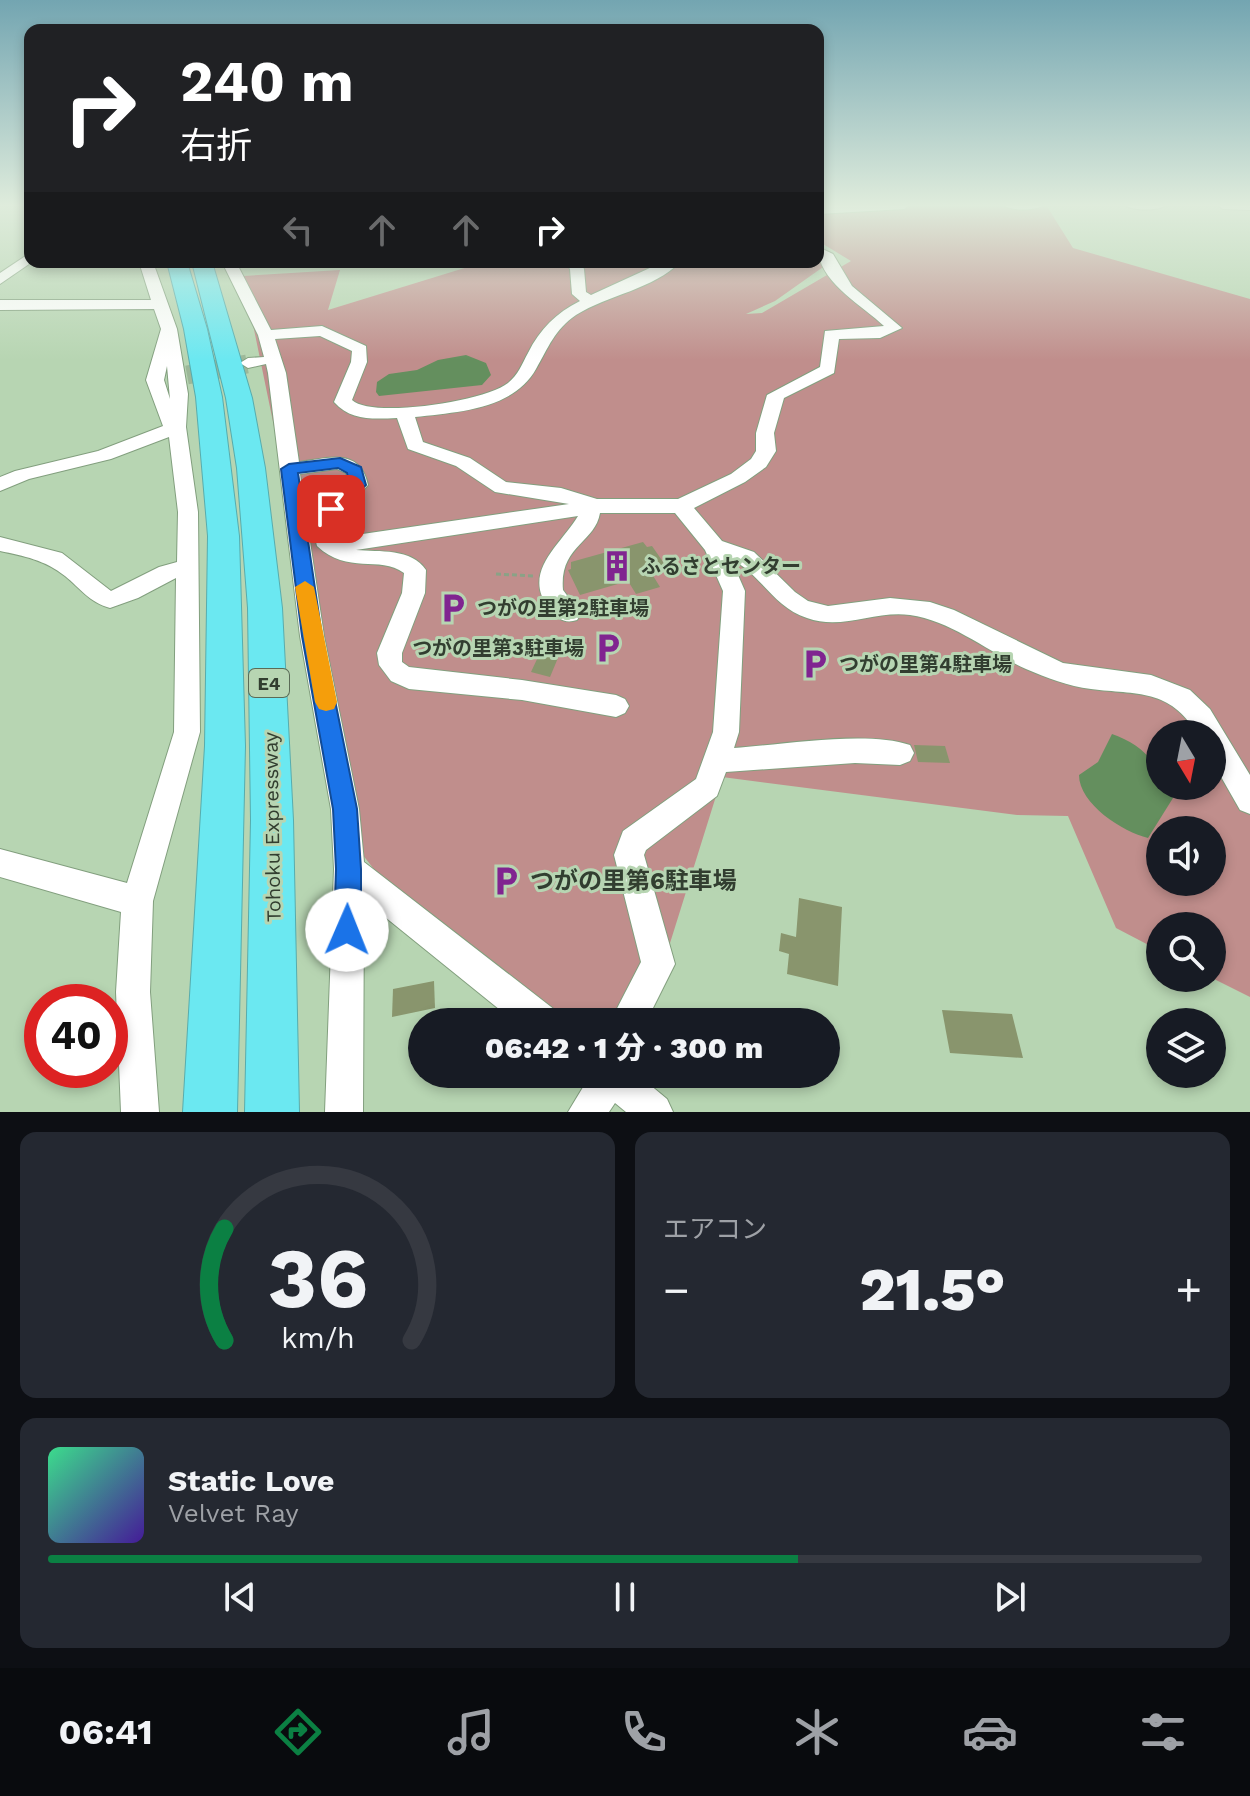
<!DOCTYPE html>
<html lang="ja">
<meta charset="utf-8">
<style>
:root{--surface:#171b24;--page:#242831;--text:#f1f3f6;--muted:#9ea1a6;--line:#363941;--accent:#0b8043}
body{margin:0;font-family:"Work Sans","Noto Sans JP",sans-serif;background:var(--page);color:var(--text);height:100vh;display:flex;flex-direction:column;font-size:30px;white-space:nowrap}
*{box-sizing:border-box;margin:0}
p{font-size:26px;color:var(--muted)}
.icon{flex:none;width:44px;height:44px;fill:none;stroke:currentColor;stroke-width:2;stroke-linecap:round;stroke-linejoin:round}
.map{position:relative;height:1112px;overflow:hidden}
.panel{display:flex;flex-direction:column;gap:20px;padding:20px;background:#0d0f14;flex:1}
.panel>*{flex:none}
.banner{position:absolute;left:24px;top:24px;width:800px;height:244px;border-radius:16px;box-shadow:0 4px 12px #0003;background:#202124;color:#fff;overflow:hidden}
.needle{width:52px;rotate:170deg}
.fabs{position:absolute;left:1146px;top:720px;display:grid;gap:16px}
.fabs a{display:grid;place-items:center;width:80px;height:80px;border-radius:50%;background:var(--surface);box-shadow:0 4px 12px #0003;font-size:40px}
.speed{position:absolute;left:24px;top:984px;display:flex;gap:16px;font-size:40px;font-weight:700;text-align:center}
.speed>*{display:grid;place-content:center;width:104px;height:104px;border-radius:50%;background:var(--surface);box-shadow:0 4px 12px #0003;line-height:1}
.speed .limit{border:12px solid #d22;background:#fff;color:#111}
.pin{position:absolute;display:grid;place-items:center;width:68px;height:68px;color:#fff;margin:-34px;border-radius:16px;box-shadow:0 4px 12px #0006}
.me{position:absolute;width:88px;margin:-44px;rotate:1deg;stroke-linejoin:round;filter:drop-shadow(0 0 6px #0008)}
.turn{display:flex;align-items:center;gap:28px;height:168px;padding:0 24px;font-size:36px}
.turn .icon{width:104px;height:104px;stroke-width:2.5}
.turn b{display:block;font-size:56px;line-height:68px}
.lanes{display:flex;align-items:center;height:76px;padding:0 24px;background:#0003;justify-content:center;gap:40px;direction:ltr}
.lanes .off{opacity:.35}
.big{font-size:60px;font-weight:800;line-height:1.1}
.panel .widget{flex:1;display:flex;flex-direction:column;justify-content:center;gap:12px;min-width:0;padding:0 28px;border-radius:16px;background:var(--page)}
.panel .dial{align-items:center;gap:0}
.dial svg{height:208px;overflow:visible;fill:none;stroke:var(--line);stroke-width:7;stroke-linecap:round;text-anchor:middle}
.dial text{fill:var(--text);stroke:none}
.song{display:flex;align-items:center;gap:24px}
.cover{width:96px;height:96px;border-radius:12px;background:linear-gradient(135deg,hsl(150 70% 55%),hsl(260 70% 35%))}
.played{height:8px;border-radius:4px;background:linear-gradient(90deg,var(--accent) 65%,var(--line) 65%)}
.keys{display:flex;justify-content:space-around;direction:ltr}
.heat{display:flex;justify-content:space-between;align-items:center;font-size:44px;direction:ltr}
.panel .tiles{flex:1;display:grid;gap:20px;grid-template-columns:1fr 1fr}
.widget:last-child{grid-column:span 2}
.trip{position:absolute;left:408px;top:1008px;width:432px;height:80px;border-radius:40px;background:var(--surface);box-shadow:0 4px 12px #0003;font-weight:800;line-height:80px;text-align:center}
.dock{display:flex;height:128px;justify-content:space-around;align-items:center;background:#090b0e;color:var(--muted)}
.dock .icon{width:56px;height:56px}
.dock .selected{color:var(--accent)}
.dock b{font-size:36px;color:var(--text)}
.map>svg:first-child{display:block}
.green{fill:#c08e8c;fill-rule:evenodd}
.water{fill:#648f5e}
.building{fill:#89956d}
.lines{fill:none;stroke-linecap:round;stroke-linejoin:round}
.minor-tunnel{stroke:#9cb798;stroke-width:19;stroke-dasharray:19 9;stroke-linecap:butt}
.minor-casing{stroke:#829f7e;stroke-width:2}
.highway-casing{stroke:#57acad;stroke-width:2}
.path{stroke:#8aa286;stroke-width:3;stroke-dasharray:5 3;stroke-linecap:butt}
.minor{fill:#fff;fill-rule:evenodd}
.highway{fill:#6be8f1;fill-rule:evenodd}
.route{fill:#1a73e8;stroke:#114b97;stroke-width:2}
.slow{fill:#f59e0b}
.labels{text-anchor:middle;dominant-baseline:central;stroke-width:6;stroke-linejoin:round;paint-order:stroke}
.shield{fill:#b7d5b2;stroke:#5a6b57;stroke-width:2}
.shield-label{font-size:18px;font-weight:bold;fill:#323e30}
.poi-label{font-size:20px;font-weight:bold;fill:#323e30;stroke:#b7d5b2;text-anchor:start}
.street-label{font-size:20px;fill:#323e30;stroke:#b7d5b2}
.near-poi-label{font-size:24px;font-weight:bold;fill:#323e30;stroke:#b7d5b2;text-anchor:start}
</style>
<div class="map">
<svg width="1250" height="1112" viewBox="0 0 1250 1112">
<rect width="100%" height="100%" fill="#b7d5b2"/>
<path class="green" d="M818 205H1046L1073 248 1250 299V997L1212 978V926H1160V951L1116 928 1068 816 1017 815 722 777 655 991 637 1022H571L377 873 362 854 243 276 340 270 328 310 484 262H818V250L833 260 775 301 746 314 762 313 851 261 818 241ZM1160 734H1212V786H1160ZM1160 830H1212V882H1160Z"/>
<g class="water">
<polygon points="466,355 486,363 491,375 482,385 379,396 376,392 377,382 389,374 417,370 438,360"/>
<path d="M1112 734C1135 742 1160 759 1160 786H1166L1173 798 1148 838C1123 832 1079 804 1079 775L1098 762Z"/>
</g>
<g class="building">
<polygon points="643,542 647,547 652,546 668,569 652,574 660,587 636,594 628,581 580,595 568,570 571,569 571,562"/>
<polygon points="549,644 563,646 550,677 531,672 538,657 543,659"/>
<polygon points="914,745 945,746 950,763 918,762"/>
<polygon points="799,898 842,907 838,986 787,974 789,954 779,951 781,933 796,937"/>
<polygon points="434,981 435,1008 392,1017 393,989"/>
<polygon points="942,1010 1012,1014 1023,1058 950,1053"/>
</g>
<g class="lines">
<polyline class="minor-tunnel" points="187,375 247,364"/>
<defs>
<g id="minor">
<polygon points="846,205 910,205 904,209 818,214 818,206"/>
<path d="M1002 205H1044C1035 211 1011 211 1002 205Z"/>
<path d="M1124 205H1167C1158 211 1133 211 1124 205Z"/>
<polygon points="1217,205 1250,205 1250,210 1223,209"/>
<path d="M818 247 833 254 852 286 902 328 880 338 839 339 834 373 784 398 774 433 776 451 766 467 745 482 694 508 722 541 754 552 795 592 808 601 828 606 890 598 930 602 954 610 1063 663 1151 675 1190 690 1210 709 1250 775V814L1240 810 1212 761V734H1197C1170 688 1137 695 1091 689 1068 686 1047 678 1026 669 988 652 952 621 910 615 875 610 842 631 807 618 773 607 761 574 731 559L745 591 739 732 734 748C781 745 867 730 910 745L914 753 910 761 900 765 855 763 726 772 717 796 646 850 644 855 675 964 646 1022H610L641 962 614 855 623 831 696 779 713 732 723 591 705 550 675 513H600C595 543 559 546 563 590L581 614 577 620C565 624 558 619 550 610 520 572 561 545 578 516L356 550C379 552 412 548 426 570L425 593 402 653V662L409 667 522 680 616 695 625 699 629 706 625 713 616 717 522 700 409 689 391 681 379 665 377 653 402 593 404 573C379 555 348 575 317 546L311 521 348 484 346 473 337 469 300 474 324 636 359 809 364 862 555 1010 560 1022H515L364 900 363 1112H325L334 869 331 809 300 636 268 373 266 364 248 368 240 363 248 358 264 357 258 335 222 262H236L271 330 322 326 366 346 367 362 352 400C372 419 486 401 508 383 518 375 522 364 528 353 540 329 556 313 580 301L572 294 570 269 566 262H580L584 269 586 292 591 295 663 262H680C654 289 608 295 576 315 555 329 548 348 536 369 513 410 457 412 415 417L423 442 470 458 506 482 561 488 597 499H678L731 474 751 459 756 451V433L767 395 820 367 825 331 884 326C861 304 818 282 818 247ZM320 336 352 351 351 362 334 402C351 421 373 419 397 418L408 449 456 466 495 492 569 504 335 538 333 522 368 485C360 447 328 458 299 462L286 373 275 339Z"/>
<polygon points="30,253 32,262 0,284 0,273"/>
<path d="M139 262H153L177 329 188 394 186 427 198 512 200 732 153 901 150 992 159 1112H121L116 992 121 912 0 877V849L127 883 174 732 176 578 138 598 110 608C89 602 81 589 65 576 45 560 24 556 0 551V537L62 553 111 591 159 567 177 562 178 512 169 437 111 459 29 479 0 491V477L15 471 98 451 163 426 146 380 161 329 154 309 0 310V300H151ZM167 366 170 399 164 380Z"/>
<polygon points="591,1074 637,1074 667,1099 673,1112 626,1112 615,1103 609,1112 568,1112"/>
</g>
<g id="highway">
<polygon points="167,262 187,262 207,329 222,397 239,536 245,746 237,1112 183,1112 205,746 208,536 196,397 184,329"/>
<polygon points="192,262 212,262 252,398 265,468 282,608 293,820 299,1112 245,1112 251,820 248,608 237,468 226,398"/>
</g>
</defs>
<use href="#minor" class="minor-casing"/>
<use href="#highway" class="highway-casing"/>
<polyline class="path" points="496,574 534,576"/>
<use href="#minor" class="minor"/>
<use href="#highway" class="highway"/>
</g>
<linearGradient id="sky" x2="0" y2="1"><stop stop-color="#73a5b1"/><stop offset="0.57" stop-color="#dfecdc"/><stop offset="1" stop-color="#dfecdc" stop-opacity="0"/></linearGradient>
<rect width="1250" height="360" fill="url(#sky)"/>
<polygon class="route" points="340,458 361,467 366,485 337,513 325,513 323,509 349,484 347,473 338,468 298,473 322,636 357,809 361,869 361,930 357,939 347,943 338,939 334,930 336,869 333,809 302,636 281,469 289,464"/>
<polygon class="slow" points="305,581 314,587 337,702 334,709 326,711 319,709 315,702 295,587"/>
<defs>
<symbol id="building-bare" viewBox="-9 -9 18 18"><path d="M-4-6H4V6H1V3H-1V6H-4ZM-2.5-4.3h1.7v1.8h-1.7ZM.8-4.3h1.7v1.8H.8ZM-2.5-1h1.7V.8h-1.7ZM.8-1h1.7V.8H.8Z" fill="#802490" stroke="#b7d5b2" stroke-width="2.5" paint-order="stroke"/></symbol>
<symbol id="parking-bare" viewBox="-9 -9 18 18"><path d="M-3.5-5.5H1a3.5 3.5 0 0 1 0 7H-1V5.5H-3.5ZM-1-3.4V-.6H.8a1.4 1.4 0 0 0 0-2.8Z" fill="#802490" stroke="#b7d5b2" stroke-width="2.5" paint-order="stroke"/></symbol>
</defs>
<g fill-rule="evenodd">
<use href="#building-bare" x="595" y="544" width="44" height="44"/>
<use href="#parking-bare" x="431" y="586" width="44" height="44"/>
<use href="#parking-bare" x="586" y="626" width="44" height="44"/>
<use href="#parking-bare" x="793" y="642" width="44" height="44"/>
<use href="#parking-bare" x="484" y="859" width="44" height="44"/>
</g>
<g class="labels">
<rect class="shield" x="249" y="669" width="40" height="28" rx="6"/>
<g class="shield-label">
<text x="269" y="683">E4</text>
</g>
<g class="poi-label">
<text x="641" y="566">ふるさとセンター</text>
<text x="477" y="608">つがの里第2駐車場</text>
<text x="584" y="648" text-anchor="end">つがの里第3駐車場</text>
<text x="839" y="664">つがの里第4駐車場</text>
</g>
<g class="street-label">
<text transform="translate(272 827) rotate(-91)">Tohoku Expressway</text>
</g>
<g class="near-poi-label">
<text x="530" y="881">つがの里第6駐車場</text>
</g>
</g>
</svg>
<div class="fabs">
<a><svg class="needle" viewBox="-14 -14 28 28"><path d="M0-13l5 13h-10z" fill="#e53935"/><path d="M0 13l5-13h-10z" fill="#9ea1a6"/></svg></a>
<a><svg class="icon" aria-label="sound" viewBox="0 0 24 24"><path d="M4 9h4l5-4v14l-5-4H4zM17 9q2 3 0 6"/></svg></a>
<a><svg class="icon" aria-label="search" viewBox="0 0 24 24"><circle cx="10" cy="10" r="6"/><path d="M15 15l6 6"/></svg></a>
<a><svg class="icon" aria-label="layers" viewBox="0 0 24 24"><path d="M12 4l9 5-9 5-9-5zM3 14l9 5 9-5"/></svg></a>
</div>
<div class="speed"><div class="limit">40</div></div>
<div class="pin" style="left:331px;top:509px;background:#d93025"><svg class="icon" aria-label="arrive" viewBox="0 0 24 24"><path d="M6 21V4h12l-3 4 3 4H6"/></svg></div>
<svg class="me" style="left:347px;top:930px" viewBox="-20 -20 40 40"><circle r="19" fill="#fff"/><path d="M0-13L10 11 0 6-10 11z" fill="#1a73e8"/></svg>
<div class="trip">06:42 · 1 分 · 300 m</div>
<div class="banner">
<div class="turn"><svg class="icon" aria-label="right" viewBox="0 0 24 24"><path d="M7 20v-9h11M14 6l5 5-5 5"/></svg><div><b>240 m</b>右折</div></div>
<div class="lanes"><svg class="icon off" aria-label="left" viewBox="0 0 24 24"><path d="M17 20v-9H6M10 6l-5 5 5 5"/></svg><svg class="icon off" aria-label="ahead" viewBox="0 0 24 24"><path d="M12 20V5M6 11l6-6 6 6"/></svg><svg class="icon off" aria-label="ahead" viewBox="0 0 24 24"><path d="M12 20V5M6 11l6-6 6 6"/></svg><svg class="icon" aria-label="right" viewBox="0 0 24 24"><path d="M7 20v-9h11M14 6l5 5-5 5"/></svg></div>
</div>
</div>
<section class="panel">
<div class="tiles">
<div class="widget dial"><svg viewBox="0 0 100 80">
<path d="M14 69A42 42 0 1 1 86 69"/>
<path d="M14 69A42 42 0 0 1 14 26" stroke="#0b8043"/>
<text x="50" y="56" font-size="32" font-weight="700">36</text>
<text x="50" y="72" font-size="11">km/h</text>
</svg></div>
<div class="widget"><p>エアコン</p>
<div class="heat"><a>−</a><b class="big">21.5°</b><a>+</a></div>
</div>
<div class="widget">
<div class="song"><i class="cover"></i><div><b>Static Love</b><p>Velvet Ray</p></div></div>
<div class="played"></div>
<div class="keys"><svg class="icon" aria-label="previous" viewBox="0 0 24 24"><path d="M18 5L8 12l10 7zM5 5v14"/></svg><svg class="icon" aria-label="pause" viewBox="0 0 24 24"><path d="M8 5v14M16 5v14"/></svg><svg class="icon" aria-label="next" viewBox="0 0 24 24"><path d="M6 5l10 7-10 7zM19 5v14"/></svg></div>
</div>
</div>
</section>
<nav class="dock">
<b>06:41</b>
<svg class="icon selected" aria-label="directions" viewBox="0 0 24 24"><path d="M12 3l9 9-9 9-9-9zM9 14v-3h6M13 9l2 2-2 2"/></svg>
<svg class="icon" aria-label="music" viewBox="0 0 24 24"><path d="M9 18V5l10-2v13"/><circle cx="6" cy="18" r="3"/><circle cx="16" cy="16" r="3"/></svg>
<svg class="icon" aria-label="phone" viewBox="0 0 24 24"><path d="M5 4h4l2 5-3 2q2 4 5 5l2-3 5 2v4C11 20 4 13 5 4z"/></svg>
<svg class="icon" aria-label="climate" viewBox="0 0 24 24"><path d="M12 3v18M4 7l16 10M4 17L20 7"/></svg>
<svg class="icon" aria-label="car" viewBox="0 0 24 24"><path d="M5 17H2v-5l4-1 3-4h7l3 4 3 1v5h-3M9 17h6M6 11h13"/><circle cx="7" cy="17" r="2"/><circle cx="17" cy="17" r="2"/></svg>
<svg class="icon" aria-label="filters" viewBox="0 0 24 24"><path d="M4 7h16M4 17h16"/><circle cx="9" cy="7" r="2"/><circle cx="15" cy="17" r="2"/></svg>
</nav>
